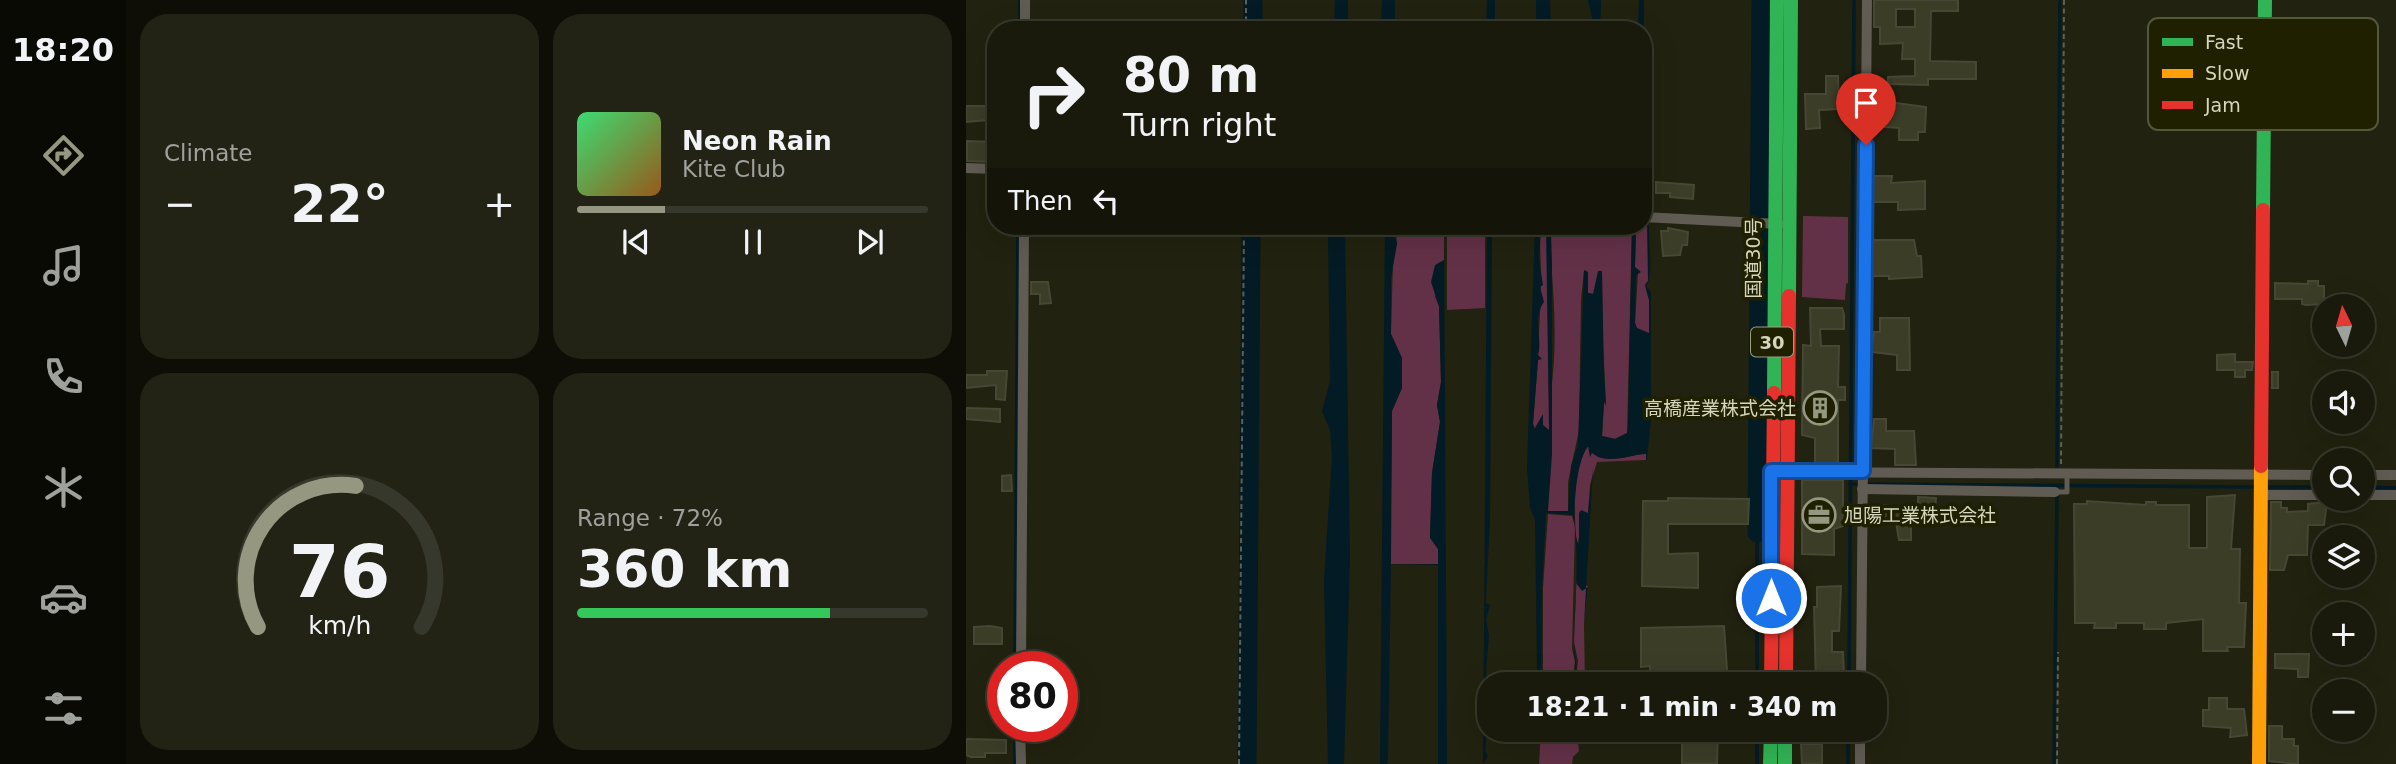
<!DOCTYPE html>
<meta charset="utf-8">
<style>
:root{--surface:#191a0b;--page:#222314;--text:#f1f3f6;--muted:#9fa19d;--line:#37382c;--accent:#959781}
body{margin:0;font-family:"DejaVu Sans","Noto Sans JP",sans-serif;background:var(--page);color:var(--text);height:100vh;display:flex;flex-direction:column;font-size:26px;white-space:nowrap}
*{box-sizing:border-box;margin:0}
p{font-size:23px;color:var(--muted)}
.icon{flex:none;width:38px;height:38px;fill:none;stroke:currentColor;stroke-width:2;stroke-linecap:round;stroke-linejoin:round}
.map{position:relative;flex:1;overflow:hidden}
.side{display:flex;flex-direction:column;gap:14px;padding:14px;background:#0e0e06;width:840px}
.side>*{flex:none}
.guide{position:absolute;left:21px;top:21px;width:665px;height:214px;border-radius:28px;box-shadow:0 7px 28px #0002,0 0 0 2px var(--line);background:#191a0b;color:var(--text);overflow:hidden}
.needle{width:46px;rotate:355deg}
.tools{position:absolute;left:1346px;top:294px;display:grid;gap:14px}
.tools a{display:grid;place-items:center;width:63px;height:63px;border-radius:50%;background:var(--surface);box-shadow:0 7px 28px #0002,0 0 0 2px var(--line);font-size:35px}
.speed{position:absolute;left:21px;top:651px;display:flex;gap:14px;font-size:35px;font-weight:700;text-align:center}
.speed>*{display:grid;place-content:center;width:91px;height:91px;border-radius:50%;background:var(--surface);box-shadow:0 7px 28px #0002,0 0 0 2px var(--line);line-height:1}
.speed .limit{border:10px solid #d22;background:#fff;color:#111}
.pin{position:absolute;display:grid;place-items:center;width:60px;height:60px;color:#fff;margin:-72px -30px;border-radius:50% 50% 50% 0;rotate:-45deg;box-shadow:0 0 7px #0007}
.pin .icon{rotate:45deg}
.me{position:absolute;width:77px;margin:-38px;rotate:0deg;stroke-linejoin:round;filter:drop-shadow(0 0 5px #0008)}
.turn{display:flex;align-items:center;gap:24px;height:147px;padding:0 21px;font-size:32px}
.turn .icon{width:91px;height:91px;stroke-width:2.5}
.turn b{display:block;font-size:49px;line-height:60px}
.then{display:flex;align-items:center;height:66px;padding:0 21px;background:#0003;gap:14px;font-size:26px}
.big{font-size:52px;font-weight:700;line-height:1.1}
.side .widget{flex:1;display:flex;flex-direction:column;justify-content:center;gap:10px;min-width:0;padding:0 24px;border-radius:28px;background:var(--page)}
.side .dial{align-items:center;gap:0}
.dial svg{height:182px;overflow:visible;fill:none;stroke:var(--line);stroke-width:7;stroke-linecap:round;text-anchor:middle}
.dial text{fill:var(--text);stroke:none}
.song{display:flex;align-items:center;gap:21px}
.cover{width:84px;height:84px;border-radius:10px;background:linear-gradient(135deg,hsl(140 70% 55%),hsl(30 70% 35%))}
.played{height:7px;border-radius:4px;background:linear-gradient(90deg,var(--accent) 25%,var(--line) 25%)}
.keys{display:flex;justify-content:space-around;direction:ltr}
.heat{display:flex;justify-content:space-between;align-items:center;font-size:38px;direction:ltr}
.charge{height:10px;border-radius:5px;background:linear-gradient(90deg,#34c759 72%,var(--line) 0)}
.side .tiles{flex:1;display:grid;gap:14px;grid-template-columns:repeat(2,1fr)}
.trip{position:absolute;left:511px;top:672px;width:410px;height:70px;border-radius:28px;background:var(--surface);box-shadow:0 7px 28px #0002,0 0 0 2px var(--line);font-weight:700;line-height:70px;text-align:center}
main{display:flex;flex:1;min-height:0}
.menu{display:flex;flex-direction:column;width:126px;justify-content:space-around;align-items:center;background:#0a0a04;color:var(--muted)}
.menu .icon{width:49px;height:49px}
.menu .current{color:var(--accent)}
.menu b{font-size:32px;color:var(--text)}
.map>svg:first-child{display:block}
.green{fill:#633147;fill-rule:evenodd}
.water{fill:#031b25;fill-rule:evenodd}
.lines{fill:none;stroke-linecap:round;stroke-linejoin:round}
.stream{stroke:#031b25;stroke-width:3.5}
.river{stroke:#031b25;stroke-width:19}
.building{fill:#3c3d27;stroke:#464735;stroke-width:2;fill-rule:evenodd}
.path{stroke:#615e55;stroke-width:2;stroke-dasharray:5 3.5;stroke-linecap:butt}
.lane{stroke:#605b53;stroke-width:5}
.street{stroke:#605b53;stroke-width:10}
.fast{stroke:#30b455;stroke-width:14}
.slow{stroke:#ff9f0a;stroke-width:14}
.jam{stroke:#e5322d;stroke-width:14}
.route-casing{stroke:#114b97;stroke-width:18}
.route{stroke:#1a73e8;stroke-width:12}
.labels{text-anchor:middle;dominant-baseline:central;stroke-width:7;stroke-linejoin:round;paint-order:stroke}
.shield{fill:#1f2000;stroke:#9e9f85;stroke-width:2}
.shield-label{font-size:18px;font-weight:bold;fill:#d4d6be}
.street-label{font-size:19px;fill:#d4d6be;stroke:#1f2000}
.poi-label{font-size:19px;fill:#d4d6be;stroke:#1f2000;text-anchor:end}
.key{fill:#1f2000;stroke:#555739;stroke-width:2}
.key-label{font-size:19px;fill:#d4d6be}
</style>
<main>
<nav class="menu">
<b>18:20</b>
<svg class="icon current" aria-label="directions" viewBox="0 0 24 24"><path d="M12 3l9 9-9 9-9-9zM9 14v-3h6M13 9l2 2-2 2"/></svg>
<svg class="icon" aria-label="music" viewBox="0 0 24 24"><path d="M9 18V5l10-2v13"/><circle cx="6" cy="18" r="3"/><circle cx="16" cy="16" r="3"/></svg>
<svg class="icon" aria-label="phone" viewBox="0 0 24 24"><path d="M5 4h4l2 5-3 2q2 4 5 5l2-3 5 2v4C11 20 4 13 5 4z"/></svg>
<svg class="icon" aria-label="climate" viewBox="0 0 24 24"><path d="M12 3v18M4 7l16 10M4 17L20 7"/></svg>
<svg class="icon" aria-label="car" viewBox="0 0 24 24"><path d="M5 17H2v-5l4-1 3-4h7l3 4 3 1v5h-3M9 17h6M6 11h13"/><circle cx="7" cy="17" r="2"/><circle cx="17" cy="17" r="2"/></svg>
<svg class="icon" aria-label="filters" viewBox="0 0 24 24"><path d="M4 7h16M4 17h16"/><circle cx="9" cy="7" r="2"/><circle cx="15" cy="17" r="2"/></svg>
</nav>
<section class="side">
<div class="tiles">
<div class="widget"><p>Climate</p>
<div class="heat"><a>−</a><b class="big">22°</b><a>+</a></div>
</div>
<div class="widget">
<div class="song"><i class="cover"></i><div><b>Neon Rain</b><p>Kite Club</p></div></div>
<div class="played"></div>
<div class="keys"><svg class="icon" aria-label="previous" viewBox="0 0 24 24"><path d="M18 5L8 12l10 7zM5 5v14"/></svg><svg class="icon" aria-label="pause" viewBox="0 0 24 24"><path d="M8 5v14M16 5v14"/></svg><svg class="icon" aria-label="next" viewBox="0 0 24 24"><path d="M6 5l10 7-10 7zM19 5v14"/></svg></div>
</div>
<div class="widget dial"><svg viewBox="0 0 100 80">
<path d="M14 69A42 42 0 1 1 86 69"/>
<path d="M14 69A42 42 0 0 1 57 7" stroke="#959781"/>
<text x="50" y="56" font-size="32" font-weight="700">76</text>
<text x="50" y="72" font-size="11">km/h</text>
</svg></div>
<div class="widget"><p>Range · 72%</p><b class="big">360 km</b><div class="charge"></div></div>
</div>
</section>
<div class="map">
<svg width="1430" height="764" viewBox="0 0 1430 764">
<rect width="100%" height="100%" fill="#21220f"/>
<g class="green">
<polygon points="837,216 882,217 882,283 880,284 879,300 836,297"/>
<polygon points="677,220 682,226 682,281 679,285 683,300 683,334 671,329 669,323 672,272 669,267 670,226 677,226"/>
<polygon points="428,226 472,226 478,230 478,261 469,297 473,306 475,382 471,405 474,422 466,473 464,537 472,549 472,564 424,564 426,411 436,388 436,359 425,334"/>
<polygon points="474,226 519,226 519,308 481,310 481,231"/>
<path d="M575 226 666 227 661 433 649 439 636 436 638 401 640 403 633 273 628 294 622 293V272L618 271 615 299 613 430 602 482V512L582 511 584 431 577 425 576 416 568 429 567 424 572 359H575L572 356C573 328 575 303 575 275 575 258 573 243 575 226ZM581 230C588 278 593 354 583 402Z"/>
<path d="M623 445 625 452C649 463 658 457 681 453L680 460 631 462 624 485 622 513H613L615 528 611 546C608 519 606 466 623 445Z"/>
<polygon points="582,514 606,516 609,526 606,649 609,661 606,684 577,684 577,588"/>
<polygon points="610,582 622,586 618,624 619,684 609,684 612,661 608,642"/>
<polygon points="575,730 611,730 613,751 607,757 606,764 573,764"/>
</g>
<g class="water">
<polygon points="369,0 382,0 382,30 368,30"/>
<polygon points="416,0 429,0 429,30 415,30"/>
<polygon points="521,0 529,0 529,30 520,30"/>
<polygon points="570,0 584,0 585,30 570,30"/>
<polygon points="622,0 635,0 634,30 624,30 627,22"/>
<polygon points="673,0 678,0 677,78 677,30 672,30"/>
<polygon points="677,179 685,181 682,214 677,214"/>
<path d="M681 221 683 226C682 241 688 277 680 286L685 292V419L681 460 631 462 627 468 618 624 620 684 618 624 622 587 616 591 610 583C609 603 608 625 608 645 609 659 613 670 608 684 612 669 607 656 608 641 609 600 614 556 607 515L580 513 576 588 575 684H568L571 671 569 520 564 507 561 468 569 226H575L573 260 577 285 574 287 578 302C566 318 577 339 572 355L576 359 572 360 567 424 569 429 577 414V425L583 430 580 226 585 233 586 264V454L582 511H602L605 466 612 444 618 270 622 272V293L627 294 632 271H636C637 308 637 358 640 406L638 402 636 436 649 439 661 433 662 425 666 226H670L669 267 675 272 670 275 669 323 671 328 683 333V300L679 285 682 281ZM622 446 624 457 626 453C641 466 665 454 680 454V460L631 462 627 468 622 513 615 510 613 513V546C604 528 609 462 622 446Z"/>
<polygon points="370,226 379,226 379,231 384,557 378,764 362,764 358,579 366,457 364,430 356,411 364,381 362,239 364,228 371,229"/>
<polygon points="419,226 429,226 431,244 425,278 425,334 436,358 436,388 426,411 425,564 472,564 472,549 464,538 466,473 474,422 471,405 475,382 473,306 465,282 469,265 478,260 478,230 472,228 472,226 478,230 481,764 472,764 472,565 425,564 422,758 421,764 414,764"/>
<polygon points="521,226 526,227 524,519 520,597 520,603 524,605 520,619 523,636 520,669 523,717 519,750 522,756 517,764"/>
</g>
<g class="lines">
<g class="stream">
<polyline points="54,30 54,0"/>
<polyline points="1091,466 1094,0"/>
<polyline points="884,484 1292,487"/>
<polyline points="1299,487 1358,487"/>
<polyline points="1396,487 1430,488"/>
<polyline points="791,533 791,684"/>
<polyline points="49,667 52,226"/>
<polyline points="883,684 888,0"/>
<polyline points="49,764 49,726"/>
<polyline points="791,764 791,730"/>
<polyline points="882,764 882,730"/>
<polyline points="1088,764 1091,494"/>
</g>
<g class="river">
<polyline points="287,30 287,0"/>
<polyline points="791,533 795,0"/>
<polyline points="281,764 285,226"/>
</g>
</g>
<g class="building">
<path d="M908 0H992V11H965L964 61 1010 62V79H962V85L922 84V77L949 76V59H936L937 43 914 44V27H908ZM930 9H949V27H930Z"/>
<polygon points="860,76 872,76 873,109 853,110 854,128 840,129 839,94 860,94"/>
<polygon points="916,101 960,107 959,132 952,132 952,140 933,140 933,128 907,126 907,108 916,108"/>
<polygon points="0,106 22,106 22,120 0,122"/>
<polygon points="1,141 30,142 30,162 1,161"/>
<polygon points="907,176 926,176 925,183 959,181 959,209 932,210 932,202 907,202"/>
<polygon points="690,182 728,185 727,199 704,197 704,193 690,193"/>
<polygon points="702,228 722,232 721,245 716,245 714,255 697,256 695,231 702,231"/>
<polygon points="906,240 948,240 951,256 955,256 956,277 923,279 923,276 906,276"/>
<polygon points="1342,281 1352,281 1352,286 1358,286 1358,304 1340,305 1336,304 1336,299 1309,299 1309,283 1342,284"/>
<polygon points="65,282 82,282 85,303 74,304 74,294 65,294"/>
<polygon points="844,308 876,308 878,314 878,329 854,329 855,346 873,346 872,387 879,387 879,400 872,400 872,465 849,465 849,438 836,435 837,345 845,346"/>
<polygon points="914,318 943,318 944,370 931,370 931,355 905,352 908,332 914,332"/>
<polygon points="1269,354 1269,362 1287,362 1286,370 1279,370 1279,377 1269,377 1269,370 1251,370 1251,355"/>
<polygon points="21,371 41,371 39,400 30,399 30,385 0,388 0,375 21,375"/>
<rect x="1306" y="372" width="6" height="16"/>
<polygon points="0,408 34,409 34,422 0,419"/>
<polygon points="908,419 920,419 920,431 948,431 950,465 929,465 929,449 905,448"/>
<polygon points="45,475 46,491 36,491 36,476"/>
<polygon points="836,480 877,480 877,526 868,529 868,555 836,554"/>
<polygon points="1269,495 1265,549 1274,549 1273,603 1280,603 1278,647 1261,647 1262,651 1237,651 1237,619 1200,623 1200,629 1178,629 1178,623 1150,623 1150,628 1128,628 1129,623 1109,623 1108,504 1121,504 1121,501 1180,505 1180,502 1190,502 1190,505 1223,505 1223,548 1241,548 1241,497"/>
<polygon points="952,497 970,498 969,509 952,509"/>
<polygon points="702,498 783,499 782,524 702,524 702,554 732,553 732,588 676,586 677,501 702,501"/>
<polygon points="1305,502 1315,502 1315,508 1321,508 1321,512 1342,511 1342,504 1361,502 1358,525 1342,525 1341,555 1322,555 1318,570 1304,570"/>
<polygon points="913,505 945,508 945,540 933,540 930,522 913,520"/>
<polygon points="875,586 873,631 866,631 866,652 877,652 878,676 865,676 865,684 850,684 848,607 851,607 851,587"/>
<polygon points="24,626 36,628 36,644 8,644 8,627"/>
<polygon points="758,626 762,684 684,684 684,666 675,667 675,628"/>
<polygon points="1309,654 1343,654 1342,677 1332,677 1332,669 1309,668"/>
<polygon points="1243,698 1261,698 1261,709 1278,709 1281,735 1264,737 1265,728 1237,726 1237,710 1243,710"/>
<polygon points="1303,726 1316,726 1316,739 1328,739 1328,746 1332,746 1332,764 1303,761"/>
<polygon points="679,730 778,730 764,742 752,730 751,764 716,764 716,739 679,738"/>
<polygon points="0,739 40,740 40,753 19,753 19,757 5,757 0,755"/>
<polygon points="835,744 856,744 856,764 836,764"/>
</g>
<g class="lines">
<g class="path">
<polyline points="280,30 280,0"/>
<polyline points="1095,464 1098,0"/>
<polyline points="273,764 278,226"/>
<polyline points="1091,764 1092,652"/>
</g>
<polyline class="lane" points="1089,492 1101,492 1101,473"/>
<g class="street">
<polyline points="59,30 59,0"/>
<polyline points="0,168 30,169"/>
<polyline points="677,217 813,224"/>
<polyline points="820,472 1358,475"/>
<polyline points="1396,475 1430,475"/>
<polyline points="896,489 1089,492"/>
<polyline points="1296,495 1358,495"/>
<polyline points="1396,495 1430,495"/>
<polyline points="55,667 58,226"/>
<polyline points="895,684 901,0"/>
<polyline points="54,726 55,764"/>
<polyline points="894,764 894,730"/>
</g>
<g class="fast">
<polyline points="1297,210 1299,0"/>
<polyline points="823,296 825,0"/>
<polyline points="808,393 811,0"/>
<polyline points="819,730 819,764"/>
<polyline points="804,764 805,730"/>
</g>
<polyline class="slow" points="1293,764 1295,466"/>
<g class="jam">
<polyline points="1295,466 1297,210"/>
<polyline points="805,684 808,393"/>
<polyline points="820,684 823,296"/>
</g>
</g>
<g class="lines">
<defs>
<polyline id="route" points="805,598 805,471 897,471 900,145"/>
</defs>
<use href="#route" class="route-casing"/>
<use href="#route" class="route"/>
</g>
<defs>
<symbol id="building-ring" viewBox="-11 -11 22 22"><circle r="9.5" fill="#1f2000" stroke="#959781" stroke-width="1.5"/><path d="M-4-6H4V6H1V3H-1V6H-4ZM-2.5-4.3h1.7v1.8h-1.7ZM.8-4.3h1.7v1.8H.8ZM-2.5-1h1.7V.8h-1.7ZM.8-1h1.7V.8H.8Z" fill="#959781"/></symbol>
<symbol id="office-ring" viewBox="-11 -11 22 22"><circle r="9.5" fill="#1f2000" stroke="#959781" stroke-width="1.5"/><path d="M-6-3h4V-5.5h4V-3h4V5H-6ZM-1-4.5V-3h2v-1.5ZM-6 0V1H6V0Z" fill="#959781"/></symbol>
</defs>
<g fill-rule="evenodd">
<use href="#building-ring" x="835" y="389" width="38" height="38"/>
<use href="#office-ring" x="834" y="496" width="38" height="38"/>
</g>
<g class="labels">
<rect class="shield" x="785" y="327.5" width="42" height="29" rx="5"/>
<g class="shield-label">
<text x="806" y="342">30</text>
</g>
<g class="street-label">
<text transform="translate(787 258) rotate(-90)">国道30号</text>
</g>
<g class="poi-label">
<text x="830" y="408">高橋産業株式会社</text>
<text x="878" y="515" text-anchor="start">旭陽工業株式会社</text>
</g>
</g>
<rect x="1182" y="18" width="230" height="112" rx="10" class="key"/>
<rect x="1196" y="38" width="31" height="8" fill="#30b455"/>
<rect x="1196" y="69" width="31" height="9" fill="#ff9f0a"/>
<rect x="1196" y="101" width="31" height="8" fill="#e5322d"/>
<g class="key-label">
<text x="1239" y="49">Fast</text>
<text x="1239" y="80">Slow</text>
<text x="1239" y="112">Jam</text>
</g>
</svg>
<div class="tools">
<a><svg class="needle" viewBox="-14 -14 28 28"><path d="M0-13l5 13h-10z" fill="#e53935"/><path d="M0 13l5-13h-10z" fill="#9fa19d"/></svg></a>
<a><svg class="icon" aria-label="sound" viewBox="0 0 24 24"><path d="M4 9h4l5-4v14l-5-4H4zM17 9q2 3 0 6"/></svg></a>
<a><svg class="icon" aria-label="search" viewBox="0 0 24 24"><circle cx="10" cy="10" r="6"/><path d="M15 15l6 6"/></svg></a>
<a><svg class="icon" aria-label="layers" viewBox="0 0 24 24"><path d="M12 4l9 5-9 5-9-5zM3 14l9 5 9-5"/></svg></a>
<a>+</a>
<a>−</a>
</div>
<div class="speed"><div class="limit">80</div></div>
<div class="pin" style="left:900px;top:145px;background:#d93025"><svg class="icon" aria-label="arrive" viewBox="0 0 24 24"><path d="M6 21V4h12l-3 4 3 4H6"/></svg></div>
<svg class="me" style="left:805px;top:598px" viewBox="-20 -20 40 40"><circle r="17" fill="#1a73e8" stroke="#fff" stroke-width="3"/><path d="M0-11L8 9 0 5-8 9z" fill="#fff"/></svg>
<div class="trip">18:21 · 1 min · 340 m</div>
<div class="guide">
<div class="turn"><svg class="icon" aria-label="right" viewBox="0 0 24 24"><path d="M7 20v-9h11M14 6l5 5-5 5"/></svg><div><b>80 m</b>Turn right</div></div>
<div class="then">Then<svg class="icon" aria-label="left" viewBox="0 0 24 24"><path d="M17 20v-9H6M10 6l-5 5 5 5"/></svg></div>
</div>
</div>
</main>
